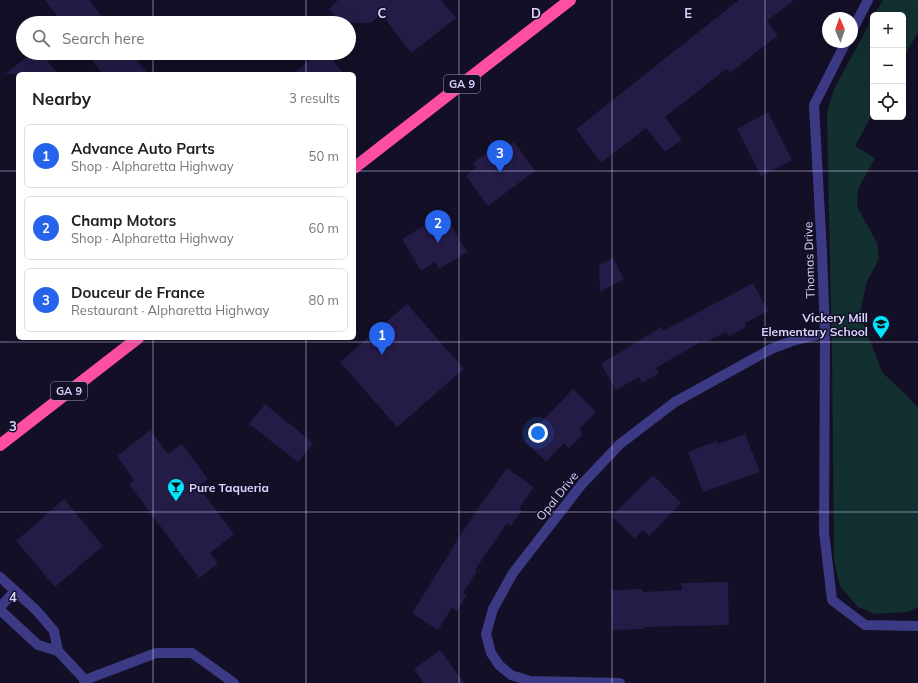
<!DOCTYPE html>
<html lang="en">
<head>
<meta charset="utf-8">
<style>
	:root { --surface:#fff; --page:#f6f6f6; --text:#202124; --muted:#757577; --line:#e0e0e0; --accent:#2563eb }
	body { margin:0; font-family:Mulish,sans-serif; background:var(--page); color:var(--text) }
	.controls { position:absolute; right:12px; top:12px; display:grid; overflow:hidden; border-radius:6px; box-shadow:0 4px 16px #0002 }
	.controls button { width:36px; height:36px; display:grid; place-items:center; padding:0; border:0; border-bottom:1px solid var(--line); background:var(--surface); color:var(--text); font:20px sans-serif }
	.compass { position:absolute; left:822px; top:12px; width:36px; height:36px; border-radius:50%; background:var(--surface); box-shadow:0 4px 16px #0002; rotate:358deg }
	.you { position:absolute; left:538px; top:433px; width:14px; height:14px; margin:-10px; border:3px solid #fff; border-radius:50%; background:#1a73e8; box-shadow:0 0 0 6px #1a73e833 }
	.badge { display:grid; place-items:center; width:26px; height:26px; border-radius:50%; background:var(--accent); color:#fff; font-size:13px; font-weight:700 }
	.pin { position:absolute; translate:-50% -33px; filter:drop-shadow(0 1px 2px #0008) }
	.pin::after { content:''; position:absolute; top:21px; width:14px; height:12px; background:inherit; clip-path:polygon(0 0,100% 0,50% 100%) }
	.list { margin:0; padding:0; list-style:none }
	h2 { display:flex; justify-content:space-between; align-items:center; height:52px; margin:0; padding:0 16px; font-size:17px }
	h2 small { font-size:13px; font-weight:400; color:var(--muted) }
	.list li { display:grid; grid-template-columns:26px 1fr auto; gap:12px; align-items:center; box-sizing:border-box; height:64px; margin:0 8px 8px; padding:0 8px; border:1px solid var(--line); border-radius:6px }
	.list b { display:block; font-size:15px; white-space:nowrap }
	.list p { margin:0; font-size:13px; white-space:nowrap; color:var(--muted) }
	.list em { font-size:13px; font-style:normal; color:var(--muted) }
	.icon { flex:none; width:22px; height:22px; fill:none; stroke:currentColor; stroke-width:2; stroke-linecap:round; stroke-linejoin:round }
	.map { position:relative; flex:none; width:918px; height:683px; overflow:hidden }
	.search { position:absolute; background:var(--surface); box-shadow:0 4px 16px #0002; left:16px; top:16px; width:340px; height:44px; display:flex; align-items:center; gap:10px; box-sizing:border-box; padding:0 14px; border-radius:22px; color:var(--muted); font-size:15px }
	.panel { position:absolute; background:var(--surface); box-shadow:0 4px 16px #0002; left:16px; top:72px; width:340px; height:268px; border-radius:6px }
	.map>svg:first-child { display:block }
</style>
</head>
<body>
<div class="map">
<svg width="918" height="683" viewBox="0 0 918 683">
	<rect width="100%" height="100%" fill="#130f26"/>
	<!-- green -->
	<g fill="#12302f">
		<path d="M883 0H918V32L903 59V15H874Z"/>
		<path d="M873 17V113L855 146 875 158 858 189 857 207 877 243 879 258 866 284 860 315 882 372 907 396 918 408V607L908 612 875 614 858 607 840 586 834 560 832 356 827 113 834 89Z"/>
	</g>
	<!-- building -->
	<g fill="#241b47">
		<path d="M45 0H89L107 23H63Z"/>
		<path d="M338 0H441L456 18 411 53 381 13 371 23H342L329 9Z"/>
		<path d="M739 0H794L767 21 778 35 730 73 726 69 665 117 682 139 665 152 646 128 601 163 576 129Z"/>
		<path d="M32 53H41L58 74H5Z"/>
		<path d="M86 53H131L148 74H103Z"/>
		<path d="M319 53H327L344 74H293Z"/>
		<path d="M768 112 792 160 761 176 737 129Z"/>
		<path d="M514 142 535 171 488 206 466 176 476 168 473 163 499 144 503 150Z"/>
		<path d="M444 214 467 252 439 269 435 262 421 271 402 239Z"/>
		<path d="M613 258 624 279 600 292 599 265Z"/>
		<path d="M753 283 768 311 745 323 746 327 729 336 726 332 704 343 702 341 656 368 659 373 642 383 639 377 616 390 601 364 661 327 663 331Z"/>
		<path d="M407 304 464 369 397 427 340 362Z"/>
		<path d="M573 389 596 412 579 429 583 434 569 448 564 443 546 462 524 440Z"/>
		<path d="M265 404 313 443 298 462 249 424Z"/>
		<path d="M150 430 168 454 182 444 208 479 198 486 234 534 210 553 218 563 199 578 129 484 134 480 117 456Z"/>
		<path d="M745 434 760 472 703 492 688 452 717 441 718 444Z"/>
		<path d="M507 468 534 487 519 508 522 510 511 526 507 523 475 570 477 571 463 593 467 595 457 611 452 608 438 630 412 613 468 523Z"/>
		<path d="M653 475 681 503 649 536 643 530 635 539 612 516Z"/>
		<path d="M64 499 103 546 55 587 16 541Z"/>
		<path d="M728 582 729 625 644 627V629L612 630 611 590 643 589V592L682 590 681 583Z"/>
		<path d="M440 650 464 683H424L414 669Z"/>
	</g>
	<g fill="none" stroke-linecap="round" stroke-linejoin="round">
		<!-- minor -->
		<g stroke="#3d3a85" stroke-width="10">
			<path d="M852 31 868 0"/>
			<path d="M846 42 814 105 822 253 825 333 824 532 832 600 865 625 918 626"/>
			<path d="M0 577 36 610 54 631 58 651 85 680 84 683"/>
			<path d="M0 607 15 591"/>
			<path d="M0 610 38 645 58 651"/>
			<path d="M85 680 156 653H192L234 683"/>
			<path d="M620 683 530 681 511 675 499 665 491 653 486 634 493 609 513 573 582 484 620 444 675 402 771 349 792 341 825 333"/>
		</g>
		<!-- highway -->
		<g stroke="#ff4fa3" stroke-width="12">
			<path d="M354 168 570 0"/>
			<path d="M0 445 138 338"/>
		</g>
	</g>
	<!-- grid -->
	<path fill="none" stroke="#d9d4ff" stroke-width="1" stroke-opacity="0.55" d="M153 0V23M306 0V23M459 0V683M612 0V683M765 0V683M153 53V74M306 53V74M0 171H18M354 171H918M153 338V683M306 338V683M0 342H918M0 512H918"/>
	<!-- icons -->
	<defs>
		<symbol id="school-pin" viewBox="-11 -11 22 30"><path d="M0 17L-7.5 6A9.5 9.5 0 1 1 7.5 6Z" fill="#00e5ff" stroke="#130f26"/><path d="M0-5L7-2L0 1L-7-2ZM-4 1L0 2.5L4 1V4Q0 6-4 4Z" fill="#111"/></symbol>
		<symbol id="bar-pin" viewBox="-11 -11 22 30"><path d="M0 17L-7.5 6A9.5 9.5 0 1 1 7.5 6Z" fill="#00e5ff" stroke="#130f26"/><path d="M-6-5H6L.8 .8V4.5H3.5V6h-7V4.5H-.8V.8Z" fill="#111"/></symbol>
	</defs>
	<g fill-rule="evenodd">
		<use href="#school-pin" x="871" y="314" width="20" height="27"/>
		<use href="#bar-pin" x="166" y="477" width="20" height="27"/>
	</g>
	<g text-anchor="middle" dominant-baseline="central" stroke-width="3" stroke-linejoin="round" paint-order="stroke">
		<!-- shield labels -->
		<g fill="#130f26" stroke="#9e99be" stroke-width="1">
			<rect x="444" y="75" width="36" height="18" rx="3"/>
			<rect x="51" y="382" width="36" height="18" rx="3"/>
		</g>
		<g font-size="11" font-weight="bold" fill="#d9d4ff">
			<text x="462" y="84">GA 9</text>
			<text x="69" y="391">GA 9</text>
		</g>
		<!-- street labels -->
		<g font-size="12" fill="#d9d4ff" stroke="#130f26">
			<text transform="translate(809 260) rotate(-92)">Thomas Drive</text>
			<text transform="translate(557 496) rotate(-51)">Opal Drive</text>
		</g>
		<!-- poi labels -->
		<g font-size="12" font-weight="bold" fill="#d9d4ff" stroke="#130f26" text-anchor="end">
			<text x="868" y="317">Vickery Mill<tspan x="868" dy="14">Elementary School</tspan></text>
			<text x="189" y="487" text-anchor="start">Pure Taqueria</text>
		</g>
	</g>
	<g font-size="13" text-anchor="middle" font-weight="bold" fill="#d9d4ff" stroke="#130f26" stroke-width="3" stroke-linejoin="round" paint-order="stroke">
		<text x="382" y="18">C</text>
		<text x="536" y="18">D</text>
		<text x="688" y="18">E</text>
		<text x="13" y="431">3</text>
		<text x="13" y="602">4</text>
	</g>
</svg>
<div class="controls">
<button>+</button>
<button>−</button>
<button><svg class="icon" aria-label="locate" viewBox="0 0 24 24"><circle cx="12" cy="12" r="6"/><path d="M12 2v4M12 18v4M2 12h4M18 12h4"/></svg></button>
</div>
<svg class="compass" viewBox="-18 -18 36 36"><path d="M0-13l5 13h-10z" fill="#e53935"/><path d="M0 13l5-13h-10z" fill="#757577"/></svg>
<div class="you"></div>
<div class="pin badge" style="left:382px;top:355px">1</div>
<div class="pin badge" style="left:438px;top:243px">2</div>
<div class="pin badge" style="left:500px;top:173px">3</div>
<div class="search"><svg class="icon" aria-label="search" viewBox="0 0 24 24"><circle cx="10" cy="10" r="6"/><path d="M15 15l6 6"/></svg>Search here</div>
<section class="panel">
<h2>Nearby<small>3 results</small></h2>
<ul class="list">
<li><span class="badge">1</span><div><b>Advance Auto Parts</b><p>Shop · Alpharetta Highway</p></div><em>50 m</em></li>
<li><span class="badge">2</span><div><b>Champ Motors</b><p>Shop · Alpharetta Highway</p></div><em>60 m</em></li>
<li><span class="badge">3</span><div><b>Douceur de France</b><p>Restaurant · Alpharetta Highway</p></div><em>80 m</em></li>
</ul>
</section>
</div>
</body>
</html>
